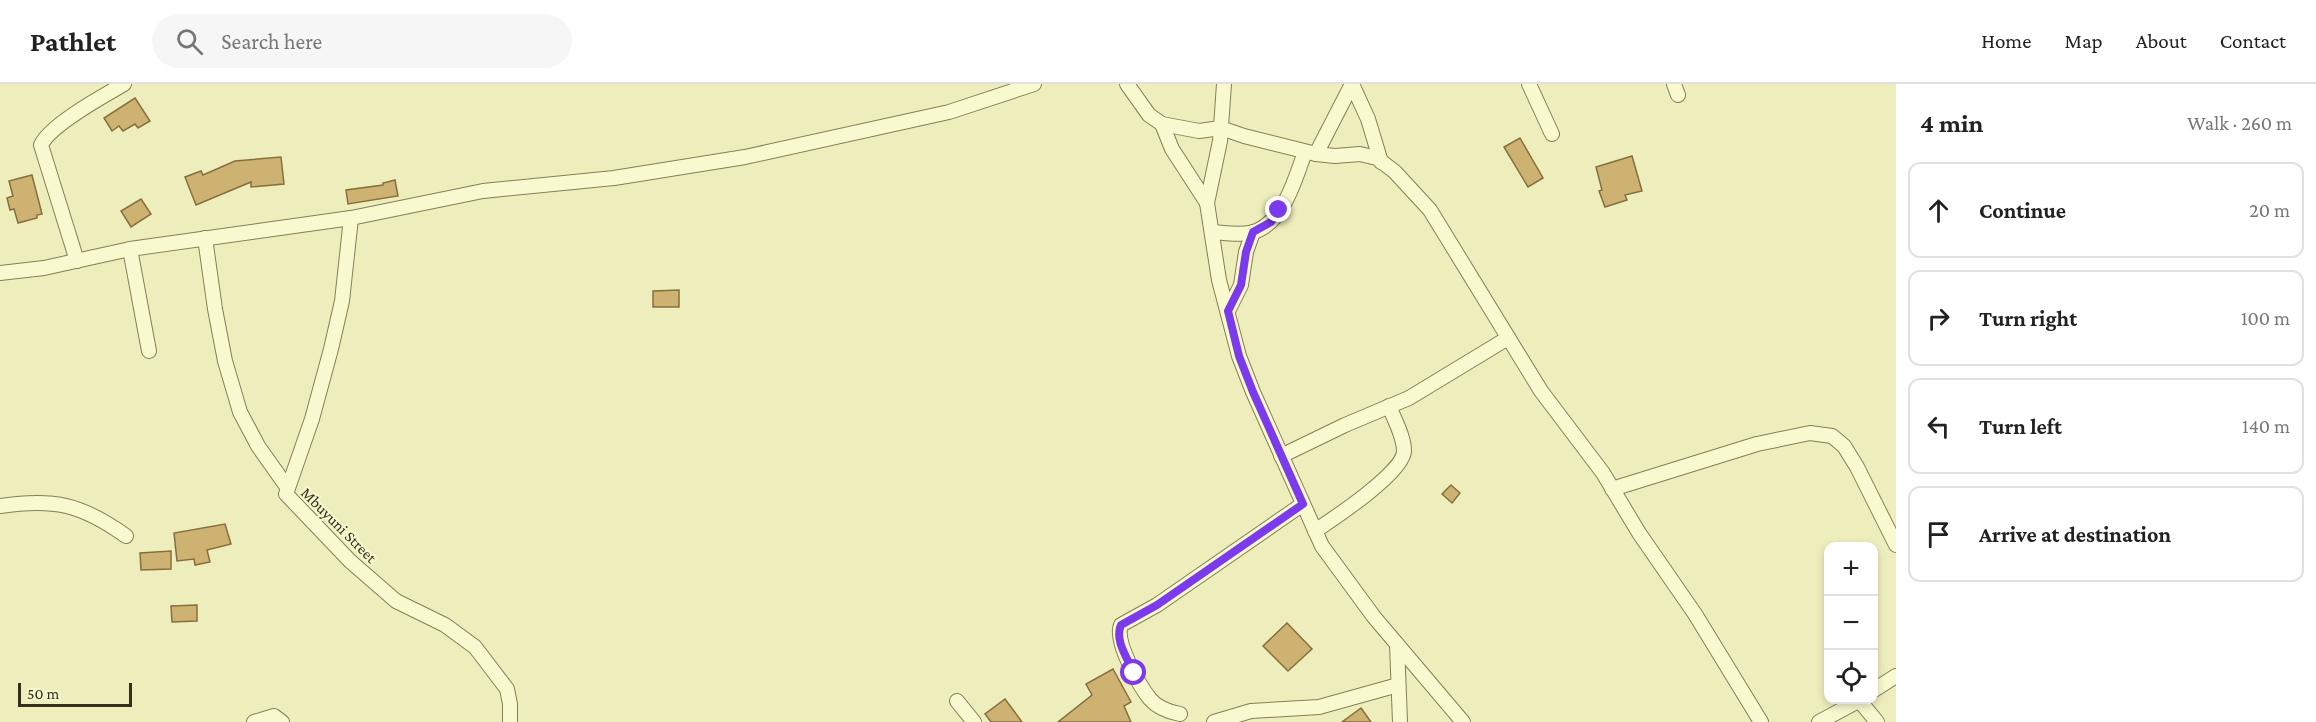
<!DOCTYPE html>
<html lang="en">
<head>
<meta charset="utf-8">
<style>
	:root { --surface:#fff; --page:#f6f6f6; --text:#222; --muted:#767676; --line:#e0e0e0 }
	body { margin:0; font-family:"Crimson Pro",serif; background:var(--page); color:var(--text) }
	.controls { position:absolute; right:18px; bottom:18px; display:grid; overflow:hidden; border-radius:12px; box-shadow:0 3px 9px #0003 }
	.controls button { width:54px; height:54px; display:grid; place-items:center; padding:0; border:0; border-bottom:2px solid var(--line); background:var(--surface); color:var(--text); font:30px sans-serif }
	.scale { position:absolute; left:18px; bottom:15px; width:114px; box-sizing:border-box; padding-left:6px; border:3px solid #352f1b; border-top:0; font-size:16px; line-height:21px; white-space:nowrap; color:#352f1b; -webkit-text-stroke:4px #f6f6cd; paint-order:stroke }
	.stop { position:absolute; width:18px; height:18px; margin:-14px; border:4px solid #7c3aed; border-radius:50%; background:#fff }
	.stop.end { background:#7c3aed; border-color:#fff; box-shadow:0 2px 6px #0008 }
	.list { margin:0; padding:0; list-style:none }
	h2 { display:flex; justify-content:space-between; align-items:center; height:78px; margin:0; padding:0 24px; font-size:26px }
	h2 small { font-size:20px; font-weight:400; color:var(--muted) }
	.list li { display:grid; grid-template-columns:39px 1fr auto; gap:18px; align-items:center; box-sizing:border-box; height:96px; margin:0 12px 12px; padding:0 12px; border:2px solid var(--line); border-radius:12px }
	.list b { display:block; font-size:22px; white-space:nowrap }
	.list em { font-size:20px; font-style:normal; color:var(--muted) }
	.icon { flex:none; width:33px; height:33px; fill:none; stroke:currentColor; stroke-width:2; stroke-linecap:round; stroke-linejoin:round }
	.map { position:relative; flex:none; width:1896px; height:638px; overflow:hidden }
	header { display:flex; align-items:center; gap:36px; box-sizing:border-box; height:84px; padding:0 30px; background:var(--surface); border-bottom:2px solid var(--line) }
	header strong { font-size:28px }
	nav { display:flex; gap:33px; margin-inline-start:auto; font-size:21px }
	.search { width:420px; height:54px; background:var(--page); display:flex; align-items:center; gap:15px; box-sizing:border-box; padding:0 21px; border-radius:33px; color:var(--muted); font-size:22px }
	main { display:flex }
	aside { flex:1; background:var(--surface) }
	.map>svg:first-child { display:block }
</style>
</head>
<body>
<header>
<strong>Pathlet</strong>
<div class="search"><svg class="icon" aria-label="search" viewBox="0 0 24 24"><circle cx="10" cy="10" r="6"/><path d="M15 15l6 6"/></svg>Search here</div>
<nav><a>Home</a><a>Map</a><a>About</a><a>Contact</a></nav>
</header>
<main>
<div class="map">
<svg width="1896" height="638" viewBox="0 0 1896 638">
	<rect width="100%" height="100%" fill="#eeeebd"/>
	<!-- building -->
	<g fill="#cdb272" stroke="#866f3c" stroke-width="1.5">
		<path d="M135 14 150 37 138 44 135 40 123 47 119 42 112 47 104 34Z"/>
		<path d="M1520 54 1543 94 1528 103 1504 63Z"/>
		<path d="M1632 72 1642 107 1625 111 1627 116 1605 123 1599 107 1602 106 1596 83Z"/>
		<path d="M281 73 284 100 251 103V98L196 121 185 93 201 87 203 91 235 77Z"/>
		<path d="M32 91 42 130 37 131V134L18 139 14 125 10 126 7 114 13 112 9 97Z"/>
		<path d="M395 96 398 112 348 120 346 106 383 101V99Z"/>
		<path d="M141 115 151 130 131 143 121 127Z"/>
		<path d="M679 206V223H653V207Z"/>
		<path d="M1451 401 1460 409 1452 419 1442 410Z"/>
		<path d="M225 440 231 460 207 466 210 478 195 481 194 475 177 477 174 449Z"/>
		<path d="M171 467V485L141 486 140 469Z"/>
		<path d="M197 521V537L172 538 171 522Z"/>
		<path d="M1287 539 1312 565 1288 587 1263 562Z"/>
		<path d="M1113 585 1131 618 1124 622 1131 638H1058L1092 611 1086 600Z"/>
		<path d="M1005 615 1022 638H991L985 630Z"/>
		<path d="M1361 624 1371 638H1342Z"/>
	</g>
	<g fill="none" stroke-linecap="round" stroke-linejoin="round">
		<defs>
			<g id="street">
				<path d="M1127 0 1149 31 1162 40 1199 47 1221 44 1244 52 1316 70 1335 72 1360 70 1377 74 1395 88 1430 126 1541 307 1603 389 1639 449 1695 530 1761 638"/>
				<path d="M1224 0 1220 57 1207 119 1219 196 1239 272 1253 308 1322 462 1374 533 1463 638"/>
				<path d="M1352 0 1368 35 1381 78"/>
				<path d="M1529 0 1552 50"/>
				<path d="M1674 0 1678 11"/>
				<path d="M1162 40 1172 65 1207 119"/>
				<path d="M1316 70 1352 0"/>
				<path d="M351 134 342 217 331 265 312 335 286 410 350 477 396 517 445 541 475 563 507 605 510 620V638"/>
				<path d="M1213 148C1224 149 1238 151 1250 149 1283 142 1295 95 1305 68"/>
				<path d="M205 154 215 225 225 277 240 328 258 362 287 403"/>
				<path d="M130 165 149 267"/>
				<path d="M77 177 41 61C50 41 103 12 124 0"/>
				<path d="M0 189 44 184 130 165 351 134 483 107 614 94 745 73 949 28 1034 0"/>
				<path d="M1228 227 1241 201 1246 168 1253 148"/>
				<path d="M1281 372 1345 341 1409 314 1508 254"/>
				<path d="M1612 405 1757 360 1810 349 1832 352 1844 362 1857 383 1896 461"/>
				<path d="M0 422C54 414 81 420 126 452"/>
				<path d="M1315 447C1333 435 1404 388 1404 367 1404 352 1394 335 1389 322"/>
				<path d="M1397 560 1400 638"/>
				<path d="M1874 606 1896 592"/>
				<path d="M1859 616 1877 638"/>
				<path d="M957 617 974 638"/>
				<path d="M1180 630C1169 628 1157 623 1150 615 1139 601 1114 557 1121 541L1157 521 1303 420"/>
				<path d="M254 638 274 632 282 638"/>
				<path d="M1214 638 1251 627 1319 623 1398 601"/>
				<path d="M1819 638 1860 616"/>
			</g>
		</defs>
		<!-- street casing -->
		<use href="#street" stroke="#867e56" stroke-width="16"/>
		<!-- street -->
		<use href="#street" stroke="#f9f9d0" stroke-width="14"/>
	</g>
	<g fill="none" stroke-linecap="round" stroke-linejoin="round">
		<!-- route -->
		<path stroke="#7c3aed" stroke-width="8" d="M1134 589C1128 575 1114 556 1121 541L1157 521 1303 420 1253 308 1239 272 1228 227 1241 201 1246 168 1253 148 1271 138 1279 126"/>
	</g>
	<g text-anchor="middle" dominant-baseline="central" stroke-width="4.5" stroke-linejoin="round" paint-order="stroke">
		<!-- street labels -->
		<g font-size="16" fill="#352f1b" stroke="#f6f6cd">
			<text transform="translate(339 441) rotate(45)">Mbuyuni Street</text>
		</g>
	</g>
</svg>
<div class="controls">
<button>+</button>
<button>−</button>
<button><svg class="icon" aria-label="locate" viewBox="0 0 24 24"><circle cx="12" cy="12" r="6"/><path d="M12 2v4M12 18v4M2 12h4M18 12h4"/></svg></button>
</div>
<div class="scale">50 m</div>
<div class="stop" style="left:1134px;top:589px"></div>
<div class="stop end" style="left:1279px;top:126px"></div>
</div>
<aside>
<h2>4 min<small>Walk · 260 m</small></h2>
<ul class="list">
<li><svg class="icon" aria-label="ahead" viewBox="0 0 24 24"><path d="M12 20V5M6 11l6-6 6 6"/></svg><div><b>Continue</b></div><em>20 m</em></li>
<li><svg class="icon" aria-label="right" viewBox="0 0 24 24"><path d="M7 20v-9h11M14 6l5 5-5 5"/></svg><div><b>Turn right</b></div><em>100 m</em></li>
<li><svg class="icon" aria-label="left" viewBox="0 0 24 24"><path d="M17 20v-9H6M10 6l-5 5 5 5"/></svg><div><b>Turn left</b></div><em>140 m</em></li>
<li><svg class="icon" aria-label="arrive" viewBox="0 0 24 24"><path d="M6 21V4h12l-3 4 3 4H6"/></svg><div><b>Arrive at destination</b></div></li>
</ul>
</aside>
</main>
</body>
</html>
